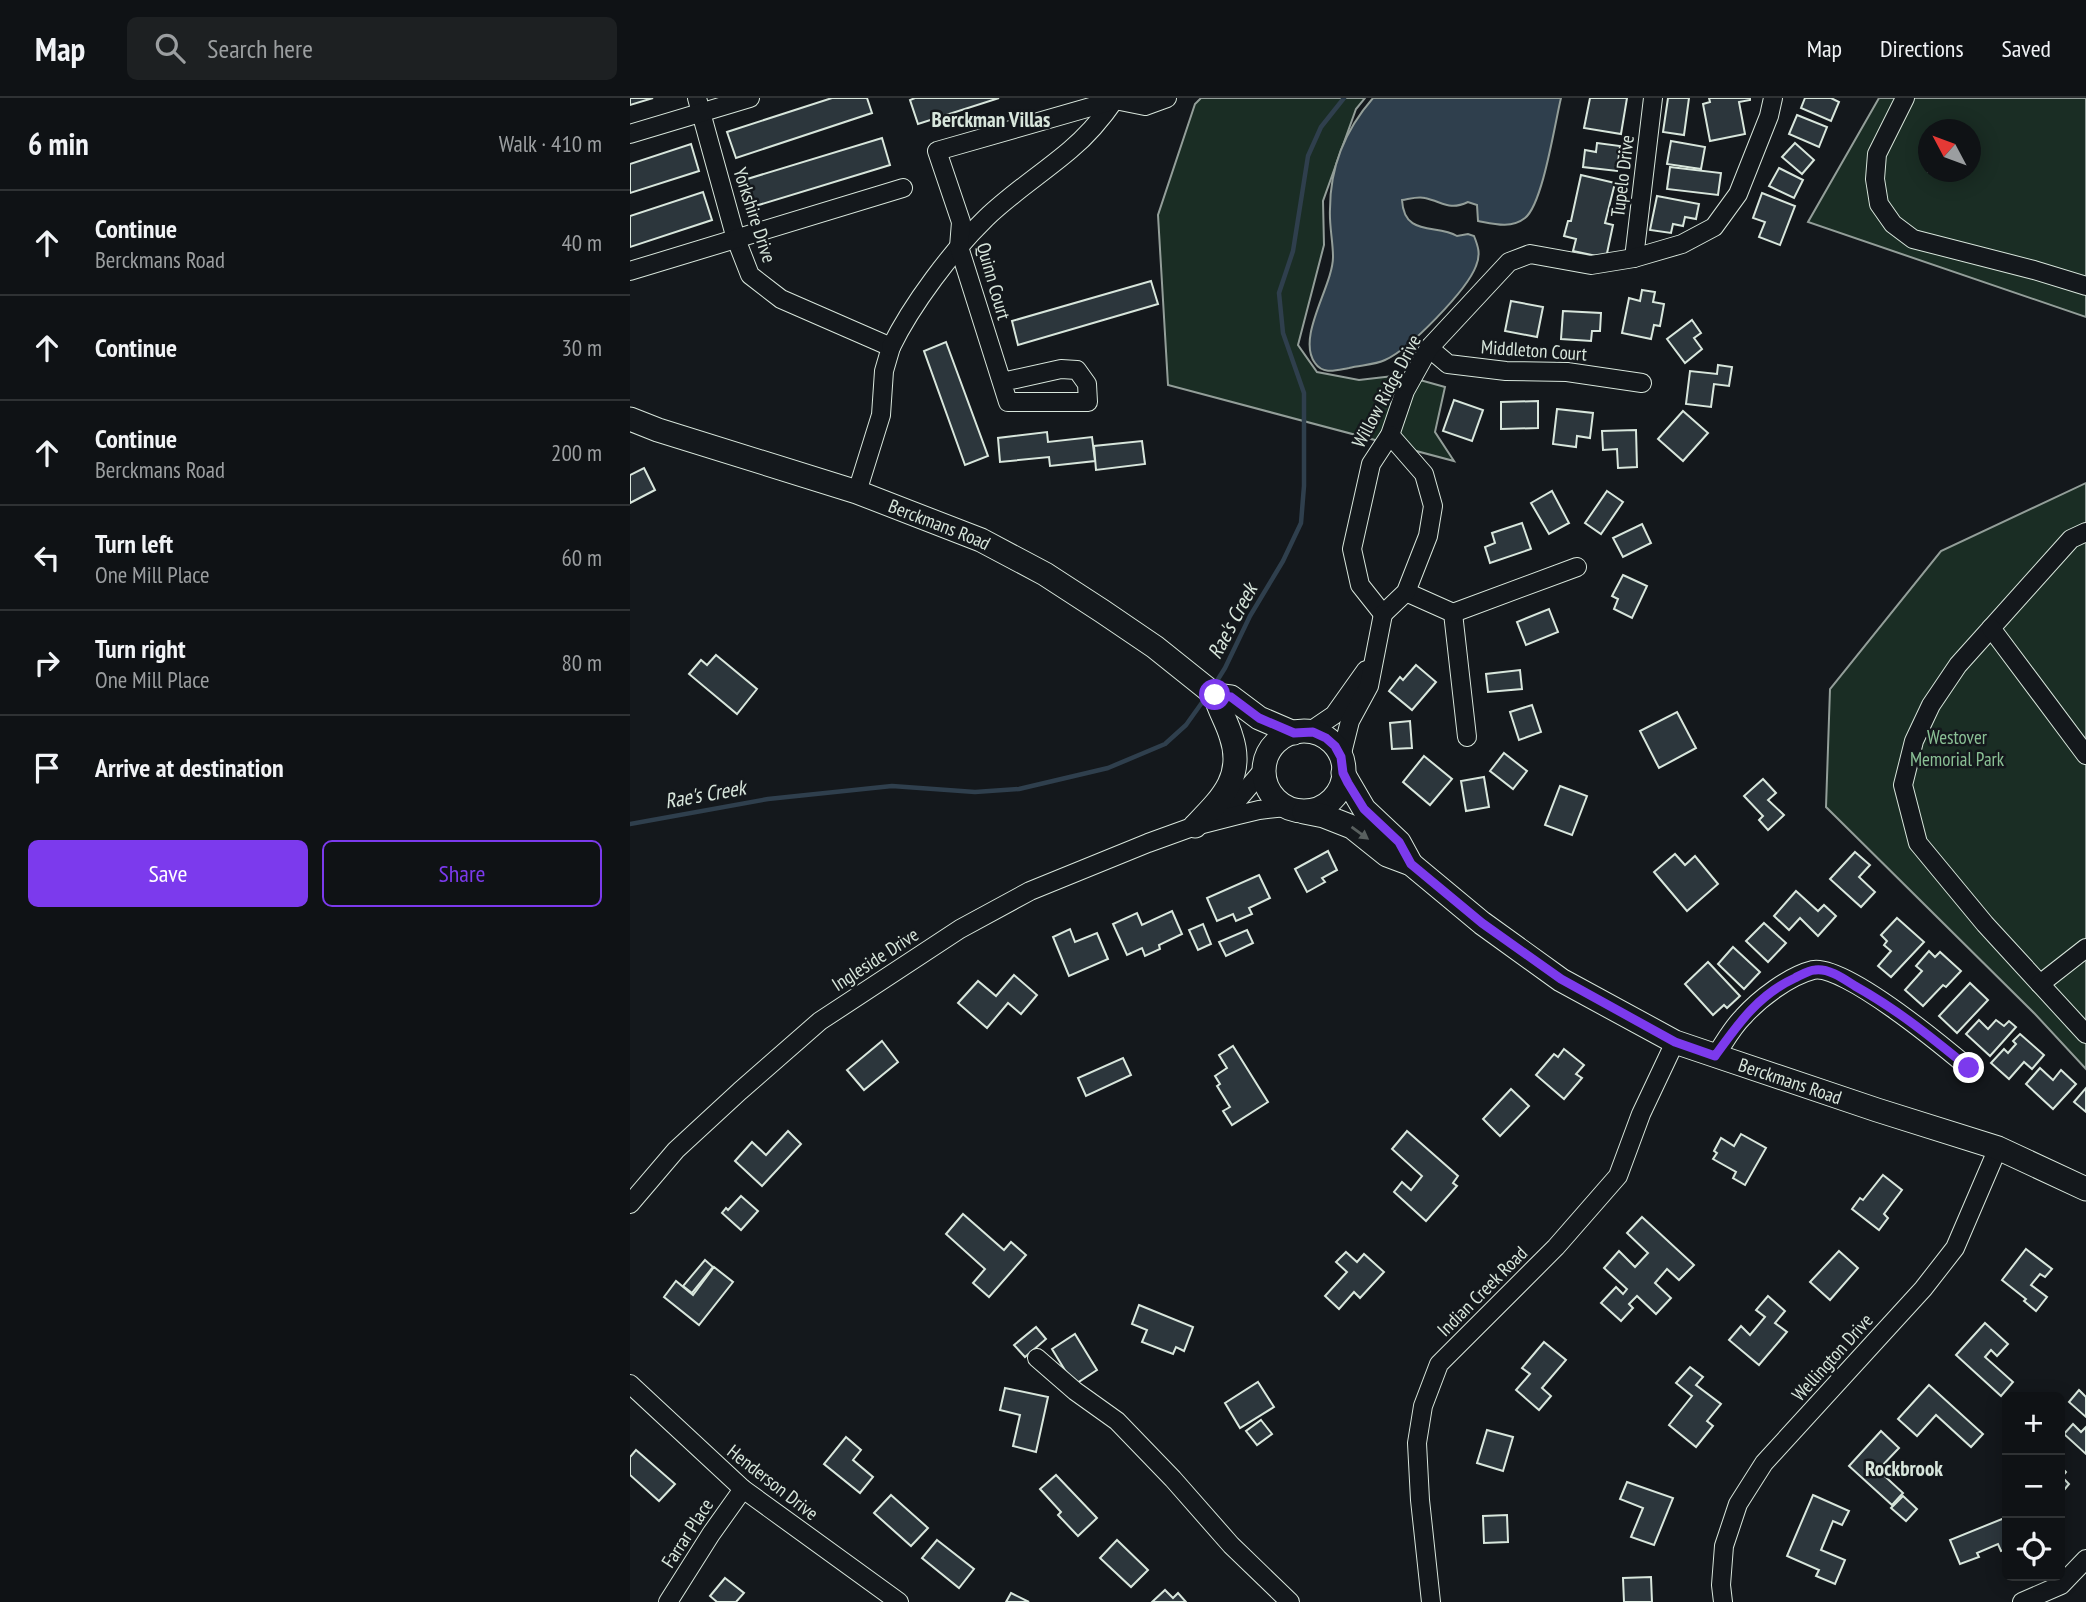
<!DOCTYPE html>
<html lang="en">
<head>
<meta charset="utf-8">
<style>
	:root { --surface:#0f1215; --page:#1d2022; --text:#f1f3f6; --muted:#9b9ea0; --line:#2f3234; --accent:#7c3aed }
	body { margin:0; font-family:"PT Sans Narrow",sans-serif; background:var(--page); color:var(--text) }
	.controls { position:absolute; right:21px; bottom:21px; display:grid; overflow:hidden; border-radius:10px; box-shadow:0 4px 18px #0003 }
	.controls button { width:63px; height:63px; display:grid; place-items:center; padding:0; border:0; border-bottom:2px solid var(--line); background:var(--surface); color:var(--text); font:35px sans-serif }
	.compass { position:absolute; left:1288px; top:21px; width:63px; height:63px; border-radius:50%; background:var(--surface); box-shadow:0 4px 18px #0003; rotate:311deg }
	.stop { position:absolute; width:21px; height:21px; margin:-16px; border:5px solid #7c3aed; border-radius:50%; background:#fff }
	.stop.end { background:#7c3aed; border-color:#fff; box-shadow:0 2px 7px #0008 }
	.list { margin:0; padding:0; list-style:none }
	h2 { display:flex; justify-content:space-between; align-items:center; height:91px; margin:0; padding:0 28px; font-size:30px }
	h2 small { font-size:23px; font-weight:400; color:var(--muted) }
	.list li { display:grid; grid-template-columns:46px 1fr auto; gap:21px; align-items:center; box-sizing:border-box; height:105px; padding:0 28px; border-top:2px solid var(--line) }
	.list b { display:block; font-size:26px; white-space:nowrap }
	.list p { margin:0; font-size:23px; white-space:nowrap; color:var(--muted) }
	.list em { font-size:23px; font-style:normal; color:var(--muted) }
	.actions { display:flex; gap:14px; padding:21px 28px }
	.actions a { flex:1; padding:16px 0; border:2px solid var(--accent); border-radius:10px; text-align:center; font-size:24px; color:var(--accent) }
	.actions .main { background:var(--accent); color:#fff }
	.icon { flex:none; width:38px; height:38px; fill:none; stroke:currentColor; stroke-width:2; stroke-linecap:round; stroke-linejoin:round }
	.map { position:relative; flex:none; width:1456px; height:1504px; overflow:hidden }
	header { display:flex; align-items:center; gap:42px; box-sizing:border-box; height:98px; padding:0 35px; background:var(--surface); border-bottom:2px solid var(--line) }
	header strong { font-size:33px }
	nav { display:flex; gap:38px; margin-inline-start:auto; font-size:24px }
	.search { width:490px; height:63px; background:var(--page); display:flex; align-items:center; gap:18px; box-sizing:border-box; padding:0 24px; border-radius:10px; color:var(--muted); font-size:26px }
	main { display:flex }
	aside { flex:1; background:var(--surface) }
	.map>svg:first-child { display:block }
</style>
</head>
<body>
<header>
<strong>Map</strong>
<div class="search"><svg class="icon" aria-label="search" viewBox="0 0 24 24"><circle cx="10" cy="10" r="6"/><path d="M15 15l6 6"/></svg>Search here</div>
<nav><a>Map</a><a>Directions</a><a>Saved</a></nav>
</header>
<main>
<aside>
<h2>6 min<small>Walk · 410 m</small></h2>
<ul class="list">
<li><svg class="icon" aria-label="ahead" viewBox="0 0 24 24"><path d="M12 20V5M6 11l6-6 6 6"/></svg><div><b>Continue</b><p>Berckmans Road</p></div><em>40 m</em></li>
<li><svg class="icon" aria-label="ahead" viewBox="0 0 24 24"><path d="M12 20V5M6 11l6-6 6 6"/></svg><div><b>Continue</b></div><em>30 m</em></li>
<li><svg class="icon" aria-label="ahead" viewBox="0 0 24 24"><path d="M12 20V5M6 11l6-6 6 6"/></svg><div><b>Continue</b><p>Berckmans Road</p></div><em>200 m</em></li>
<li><svg class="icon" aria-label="left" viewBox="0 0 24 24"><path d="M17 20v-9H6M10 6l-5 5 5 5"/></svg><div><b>Turn left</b><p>One Mill Place</p></div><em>60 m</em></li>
<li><svg class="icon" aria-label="right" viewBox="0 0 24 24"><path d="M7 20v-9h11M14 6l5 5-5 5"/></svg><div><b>Turn right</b><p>One Mill Place</p></div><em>80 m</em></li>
<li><svg class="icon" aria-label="arrive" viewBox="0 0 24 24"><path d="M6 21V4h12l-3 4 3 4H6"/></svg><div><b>Arrive at destination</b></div></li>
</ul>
<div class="actions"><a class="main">Save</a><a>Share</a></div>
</aside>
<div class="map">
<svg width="1456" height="1504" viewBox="0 0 1456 1504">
	<rect width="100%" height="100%" fill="#14181c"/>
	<!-- green -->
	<g fill="#1a2d24" stroke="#939e99" stroke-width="2" fill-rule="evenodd">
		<path d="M571 0H735L726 11 693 103 694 147 668 247 687 274 729 282 772 277 815 289 805 334 824 363 538 287 528 117 565 6Z"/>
		<path d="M1249 0H1456V219L1178 124ZM1298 32H1340V74H1298Z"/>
		<path d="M1456 385V971L1405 916 1196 709 1200 591 1311 453Z"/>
	</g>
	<!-- water -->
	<path fill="#2f3f4d" stroke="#939e99" stroke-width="2" d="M743 0H931C925 24 913 106 895 120 881 131 864 126 848 123L847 107 838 104C819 113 813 104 795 100 788 98 779 101 772 102 774 139 806 126 827 138L838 136 844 138C848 148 851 156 846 168 837 192 780 251 755 262 745 267 730 267 719 270 707 272 693 277 685 265 666 239 703 188 703 159 703 143 699 127 700 111 700 69 715 32 743 0Z"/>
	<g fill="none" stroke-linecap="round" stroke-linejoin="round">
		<!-- stream -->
		<g stroke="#2f3f4d" stroke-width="4.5">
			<path d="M585 586 595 570 620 518 653 463 671 425 674 388V295L653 235 649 195 663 153 678 58 691 29 714 0"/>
			<path d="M0 726 138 701 262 688 345 694 389 691 478 670 535 646 556 627 576 599"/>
		</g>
	</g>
	<!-- building -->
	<g fill="#2c363c" stroke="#d8e6dc" stroke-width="2">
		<path d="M0 0H23L0 7Z"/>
		<path d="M202 0H237L242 15 106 60 97 34Z"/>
		<path d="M285 0H369L288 26 280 2Z"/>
		<path d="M960 0H997L991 36 954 30Z"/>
		<path d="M1038 0H1059L1054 37 1033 34Z"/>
		<path d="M1079 0H1120V2L1109 4 1115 36 1080 43 1073 6 1080 4Z"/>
		<path d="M1175 0H1201L1209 4 1201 23 1171 10Z"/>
		<path d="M1167 17 1197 29 1189 49 1159 36Z"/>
		<path d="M252 40 260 67 122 109 114 82Z"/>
		<path d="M1041 43 1075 49 1071 71 1037 66Z"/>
		<path d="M967 45 990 48 987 73 953 69 955 52 966 54Z"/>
		<path d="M1165 45 1184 62 1172 76 1152 59Z"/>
		<path d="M61 46 69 73 0 95V66Z"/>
		<path d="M1040 69 1091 75 1088 97 1037 91Z"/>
		<path d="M1149 70 1173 82 1164 100 1139 88Z"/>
		<path d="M951 77 985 85 975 125 983 127 976 160 943 153 946 141 934 138 938 123H941Z"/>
		<path d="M73 94 82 122 0 149V118Z"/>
		<path d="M1132 95 1165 108 1150 147 1129 139 1135 124 1123 120Z"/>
		<path d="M1027 98 1069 106 1066 121 1055 119 1053 128 1043 126 1041 135 1020 132Z"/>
		<path d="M521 183 528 206 388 247 382 223Z"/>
		<path d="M1012 192 1025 194 1023 204 1034 206 1030 228 1024 227 1021 241 992 235 999 200 1010 203Z"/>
		<path d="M881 203 913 209 907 239 875 233Z"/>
		<path d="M933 213 971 215 970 233H962L961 243 931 241Z"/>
		<path d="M1062 222 1071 235 1064 240 1072 251 1055 265 1037 241Z"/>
		<path d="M316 244 358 358 335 367 294 253Z"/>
		<path d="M1088 267 1102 269 1099 288 1084 286 1081 309 1056 306 1060 273 1087 276Z"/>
		<path d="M824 302 853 312 842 343 813 333Z"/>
		<path d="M908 303V330L871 331V304Z"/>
		<path d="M927 311 963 315 960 340 947 338 946 349 923 346Z"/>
		<path d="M1053 313 1078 335 1053 363 1028 341Z"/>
		<path d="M1006 332 1007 369 988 370 987 351 973 352 972 333Z"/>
		<path d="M417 334 418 344 462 339 465 363 420 368 419 359 370 364 368 340Z"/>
		<path d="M512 343 515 366 466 372 464 348Z"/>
		<path d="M14 370 25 392 0 405V377Z"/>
		<path d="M922 393 939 425 919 436 901 405Z"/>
		<path d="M977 393 993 404 971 436 955 425Z"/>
		<path d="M892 425 901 451 860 465 855 449 865 445 862 435Z"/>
		<path d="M1012 426 1021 445 993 459 983 440Z"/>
		<path d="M993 477 1017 488 1002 520 984 511 988 501 982 498Z"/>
		<path d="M919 511 928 534 896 547 887 524Z"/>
		<path d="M86 557 127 591 107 616 59 576 71 562 77 567Z"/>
		<path d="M786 567 806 584 782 612 759 593 770 579 773 582Z"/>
		<path d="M890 572 892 591 858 594 856 576Z"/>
		<path d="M902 607 911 634 889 642 880 614Z"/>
		<path d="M1047 614 1066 650 1029 670 1010 633Z"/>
		<path d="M780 623 782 650 762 651 760 625Z"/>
		<path d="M874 655 897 673 883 691 860 673Z"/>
		<path d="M794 658 822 681 800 707 773 684Z"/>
		<path d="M854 679 859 709 836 713 831 683Z"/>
		<path d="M1133 681 1146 695 1138 702 1154 717 1138 732 1129 722 1133 718 1114 698Z"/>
		<path d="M930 688 957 698 942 737 915 727Z"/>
		<path d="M698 753 707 772 692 780 695 784 677 794 665 771Z"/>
		<path d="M1225 754 1240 767 1229 779 1245 794 1231 809 1200 781Z"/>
		<path d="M1045 756 1055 767 1065 758 1088 786 1057 813 1024 774Z"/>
		<path d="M629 777 640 800 619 810 622 816 606 823 603 816 587 823 577 800Z"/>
		<path d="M1166 793 1188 813 1194 807 1206 818 1188 838 1170 820 1159 832 1144 818Z"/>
		<path d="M542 813 552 836 529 847 530 851 515 858 512 850 497 857 483 826 507 815 512 827Z"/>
		<path d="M1267 820 1294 844 1261 879 1248 868 1261 853 1254 847 1257 843 1251 837Z"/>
		<path d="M1134 825 1156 845 1138 864 1116 843Z"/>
		<path d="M573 826 581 846 568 852 559 832Z"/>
		<path d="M440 831 445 844 467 835 478 861 439 878 423 839Z"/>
		<path d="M617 832 623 845 596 858 589 844Z"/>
		<path d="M1103 849 1130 874 1114 891 1088 866Z"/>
		<path d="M1299 853 1305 859 1310 854 1331 873 1316 889 1313 887 1293 908 1275 892 1292 873 1286 868Z"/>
		<path d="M1078 864 1110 898 1097 910 1094 907 1083 917 1055 886Z"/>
		<path d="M384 877 407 897 391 916 378 905 357 930 328 905 348 883 366 898Z"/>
		<path d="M1340 885 1358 902 1327 935 1309 918Z"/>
		<path d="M1349 922 1358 931 1366 922 1374 928 1379 923 1386 929 1360 958 1336 936Z"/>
		<path d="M1390 936 1414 957 1402 971 1394 964 1379 981 1361 965 1374 951 1378 955 1386 946 1383 943Z"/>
		<path d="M252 943 268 964 234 992 217 972Z"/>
		<path d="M603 948 638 1004 602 1027 593 1013 600 1009 587 988 590 986 585 978 597 970 589 957Z"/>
		<path d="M934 951 954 967 946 976 952 980 934 1001 906 977 924 956 928 959Z"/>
		<path d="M493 960 501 977 456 998 448 980Z"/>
		<path d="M1410 970 1423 982 1431 972 1446 986 1423 1011 1396 986Z"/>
		<path d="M1456 990V1014L1444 1004Z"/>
		<path d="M881 991 899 1008 870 1038 853 1021Z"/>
		<path d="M158 1033 171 1046 132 1088 105 1063 122 1044 136 1057Z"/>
		<path d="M777 1033 828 1078 823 1085 827 1088 796 1123 764 1094 772 1084 781 1092 792 1078 762 1051Z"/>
		<path d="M1111 1036 1136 1050 1115 1087 1103 1080 1106 1074 1083 1061 1087 1055 1084 1053 1091 1040 1104 1048Z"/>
		<path d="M1253 1077 1272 1092 1254 1116 1258 1120 1249 1132 1222 1111 1230 1100 1233 1102Z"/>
		<path d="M111 1098 128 1113 111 1132 92 1115 96 1110 98 1112Z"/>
		<path d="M333 1116 374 1152 381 1144 396 1157 359 1199 343 1185 355 1171 316 1136Z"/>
		<path d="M1012 1119 1064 1167 1049 1182 1037 1171 1025 1185 1041 1200 1026 1216 1007 1198 999 1206 1003 1210 991 1223 971 1205 986 1189 993 1196 997 1191 974 1170 989 1153 1005 1169 1018 1155 997 1135Z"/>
		<path d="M1396 1151 1422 1171 1415 1179 1410 1176 1401 1187 1417 1199 1406 1213 1394 1203 1396 1201 1372 1182Z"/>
		<path d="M1209 1153 1228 1170 1200 1202 1180 1184Z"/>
		<path d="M716 1154 727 1164 734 1156 754 1174 730 1200 724 1194 709 1211 695 1198 717 1174 706 1164Z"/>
		<path d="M75 1162 83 1169 62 1195 53 1188Z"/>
		<path d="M84 1169 103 1184 69 1227 34 1199 46 1183 63 1197Z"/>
		<path d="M1138 1198 1155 1213 1145 1225 1157 1234 1129 1267 1099 1242 1111 1228 1120 1237 1135 1219 1126 1212Z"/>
		<path d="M509 1207 563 1229 554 1253 546 1249 543 1256 512 1244 517 1232 502 1226Z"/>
		<path d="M1355 1225 1378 1246 1367 1258 1361 1252 1355 1259 1383 1284 1371 1298 1326 1257Z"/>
		<path d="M406 1229 416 1241 395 1259 384 1247Z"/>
		<path d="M445 1236 467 1272 444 1287 422 1251Z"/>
		<path d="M914 1244 936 1262 912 1290 921 1298 909 1312 886 1292 900 1276 892 1270Z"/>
		<path d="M1060 1269 1073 1279 1066 1287 1091 1306 1077 1323 1083 1328 1066 1349 1039 1327 1062 1298 1046 1285Z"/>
		<path d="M628 1284 644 1309 610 1330 595 1305Z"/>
		<path d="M1299 1287 1353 1336 1341 1349 1306 1317 1287 1338 1268 1321Z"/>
		<path d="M375 1290 418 1299 406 1354 383 1348 390 1317 370 1312Z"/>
		<path d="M1449 1292 1456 1299V1319L1439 1304Z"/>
		<path d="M631 1322 642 1336 627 1347 616 1333Z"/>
		<path d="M1443 1326 1451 1334 1456 1329V1356L1434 1336Z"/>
		<path d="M857 1332 883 1339 873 1373 847 1365Z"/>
		<path d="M1251 1333 1269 1350 1248 1372 1273 1395 1262 1407 1219 1368Z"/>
		<path d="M216 1339 231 1352 223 1362 243 1379 230 1395 194 1366Z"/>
		<path d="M6 1352 45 1386 29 1403 0 1377V1359Z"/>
		<path d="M1430 1368 1436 1374 1432 1379 1439 1386 1430 1397Z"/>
		<path d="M426 1377 467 1420 448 1438 428 1417 431 1414 410 1391Z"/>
		<path d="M997 1384 1043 1400 1024 1447 1001 1439 1013 1410 990 1401Z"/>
		<path d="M261 1397 298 1430 281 1448 244 1415Z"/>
		<path d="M1183 1397 1219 1413 1212 1427 1203 1423 1191 1452 1215 1462 1205 1486 1186 1478 1189 1472 1157 1458Z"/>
		<path d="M1273 1398 1287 1411 1276 1423 1261 1410Z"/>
		<path d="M877 1417 878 1444 854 1445 853 1418Z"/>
		<path d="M1377 1419V1451L1371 1453 1368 1446 1347 1455 1349 1459 1330 1466 1320 1442Z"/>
		<path d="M307 1442 344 1471 329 1490 292 1460Z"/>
		<path d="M487 1442 518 1472 501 1489 470 1460Z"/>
		<path d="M1021 1479 1022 1504H994L993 1480Z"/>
		<path d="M95 1480 114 1495 106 1504H87L80 1498Z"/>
		<path d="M535 1492 543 1500 548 1495 556 1504H522Z"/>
		<path d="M381 1495 399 1504H376Z"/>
	</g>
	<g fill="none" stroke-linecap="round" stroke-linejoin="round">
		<defs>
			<g id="minor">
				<path d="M67 0 106 141 120 177 151 201 261 249 254 273 251 317 227 394"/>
				<path d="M1275 0 1247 56 1245 81 1249 106 1263 126 1283 141 1404 172 1456 188"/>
				<path d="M0 36 120 0"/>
				<path d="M1004 160 1023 0"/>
				<path d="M0 173 273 90"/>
				<path d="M261 249C282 206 322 153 356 120 382 95 413 75 440 52 458 37 473 19 486 0"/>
				<path d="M799 250 818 266 876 273 937 274 1012 285"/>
				<path d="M372 284 431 271 447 272 457 286 458 304H378L329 149 331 124 307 53 485 2 515 8 537 0"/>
				<path d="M1456 434 1441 441 1328 567 1301 607 1284 643 1273 687 1288 745 1355 826 1456 936"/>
				<path d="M776 494 823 515 837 639"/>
				<path d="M823 515 947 469"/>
				<path d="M753 516 730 487 722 451 741 366 760 337 775 293 799 250 879 164 900 156 961 167 1004 160 1052 146 1084 129 1108 96 1139 18 1143 0"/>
				<path d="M753 516 776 494 798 438 803 408 794 376 760 337"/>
				<path d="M1361 530 1456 657"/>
				<path d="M679 634 704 617 736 572"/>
				<path d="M711 659 720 623 739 588 753 516"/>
				<path d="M586 717 605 705 634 671"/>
				<path d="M1410 886 1456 850"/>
				<path d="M1085 958C1094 945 1102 930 1113 919 1129 901 1159 878 1183 872 1213 865 1314 949 1339 970"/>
				<path d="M0 1106 46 1052 110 993 190 923 330 831 400 793 518 745 565 728 608 717 629 712 656 709"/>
				<path d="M407 1260 445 1293 487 1323 543 1381 601 1447 660 1504"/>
				<path d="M0 1286 113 1391 269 1504"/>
				<path d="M38 1504 81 1436 113 1391"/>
				<path d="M801 1504 790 1402 787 1345 793 1308 809 1266 926 1149 988 1078 1011 1016 1045 944"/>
				<path d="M1093 1504 1091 1487 1094 1448 1108 1406 1134 1365 1293 1191 1325 1150 1368 1050"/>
				<path d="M1392 1504 1431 1487 1456 1461"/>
			</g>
			<g id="major">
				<path id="s1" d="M0 321 28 332 227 394 351 442 415 476 472 513 525 549 585 597 601 599 629 620 664 635"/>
				<circle cx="674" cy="673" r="40"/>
				<path d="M713 675 734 711 769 744 781 766"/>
				<path id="s2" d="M674 714 694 718 722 729 757 757 781 766 852 825 931 882 1045 944 1247 1012 1368 1050 1456 1091"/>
				<path d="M565 728C591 701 615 679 601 638 597 624 589 612 585 597"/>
			</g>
		</defs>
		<!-- minor casing -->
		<use href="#minor" stroke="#d8e6dc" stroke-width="20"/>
		<!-- major casing -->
		<use href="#major" stroke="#d8e6dc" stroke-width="25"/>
		<!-- minor -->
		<use href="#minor" stroke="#14181c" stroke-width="18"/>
		<!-- major -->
		<use href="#major" stroke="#14181c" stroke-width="23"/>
	</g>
	<!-- one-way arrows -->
	<defs><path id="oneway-solid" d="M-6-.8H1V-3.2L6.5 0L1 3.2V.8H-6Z" transform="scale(1.75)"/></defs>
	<use fill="#59605f" href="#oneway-solid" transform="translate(730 735) rotate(36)"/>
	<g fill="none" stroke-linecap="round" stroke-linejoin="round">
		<!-- route -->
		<path stroke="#7c3aed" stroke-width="9" d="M585 597 601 599 629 620 664 635 683 634 696 640 705 648 711 659 713 675 718 685 734 711 769 744 781 766 852 825 931 881 1045 944 1085 958C1108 926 1128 897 1165 880 1171 877 1179 872 1185 872 1199 870 1214 881 1225 888 1268 912 1301 939 1339 970"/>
	</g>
	<g text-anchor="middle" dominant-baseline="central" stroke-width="5" stroke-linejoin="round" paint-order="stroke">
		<!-- street labels -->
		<g font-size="19" fill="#d8e6dc" stroke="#14181c">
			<text transform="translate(992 78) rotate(-83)">Tupelo Drive</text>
			<text transform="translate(125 117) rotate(72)">Yorkshire Drive</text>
			<text transform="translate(364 183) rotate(74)">Quinn Court</text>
			<text transform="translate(904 252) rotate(4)">Middleton Court</text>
			<text transform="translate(756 293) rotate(-62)">Willow Ridge Drive</text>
			<text stroke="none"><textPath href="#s1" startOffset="327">Berckmans Road</textPath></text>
			<text transform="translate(245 861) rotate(-33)">Ingleside Drive</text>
			<text stroke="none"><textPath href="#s2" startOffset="562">Berckmans Road</textPath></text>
			<text transform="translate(852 1193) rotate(-45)">Indian Creek Road</text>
			<text transform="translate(1202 1259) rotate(-48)">Wellington Drive</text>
			<text transform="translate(143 1384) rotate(38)">Henderson Drive</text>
			<text transform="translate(57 1435) rotate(-57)">Farrar Place</text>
		</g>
		<!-- park labels -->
		<g font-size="19" fill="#8ac095" stroke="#14181c">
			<text x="1327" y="639">Westover<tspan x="1327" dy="22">Memorial Park</tspan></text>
		</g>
		<!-- neighbourhood labels -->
		<g font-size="21" font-weight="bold" fill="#d8e6dc" stroke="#14181c">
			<text x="361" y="21">Berckman Villas</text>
			<text x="1274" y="1370">Rockbrook</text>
		</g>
		<!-- water labels -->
		<g font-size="21" font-style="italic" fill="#d8e6dc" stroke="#14181c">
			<text transform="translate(602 523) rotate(-62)">Rae's Creek</text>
			<text transform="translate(75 696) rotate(-10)">Rae's Creek</text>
		</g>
	</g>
</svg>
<div class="controls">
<button>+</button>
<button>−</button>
<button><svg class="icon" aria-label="locate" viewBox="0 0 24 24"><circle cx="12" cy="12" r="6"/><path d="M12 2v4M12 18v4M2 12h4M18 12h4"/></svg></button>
</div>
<svg class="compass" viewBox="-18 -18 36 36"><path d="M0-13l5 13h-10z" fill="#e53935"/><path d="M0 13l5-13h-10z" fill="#9b9ea0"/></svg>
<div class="stop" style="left:585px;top:597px"></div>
<div class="stop end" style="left:1339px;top:970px"></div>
</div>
</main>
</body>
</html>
